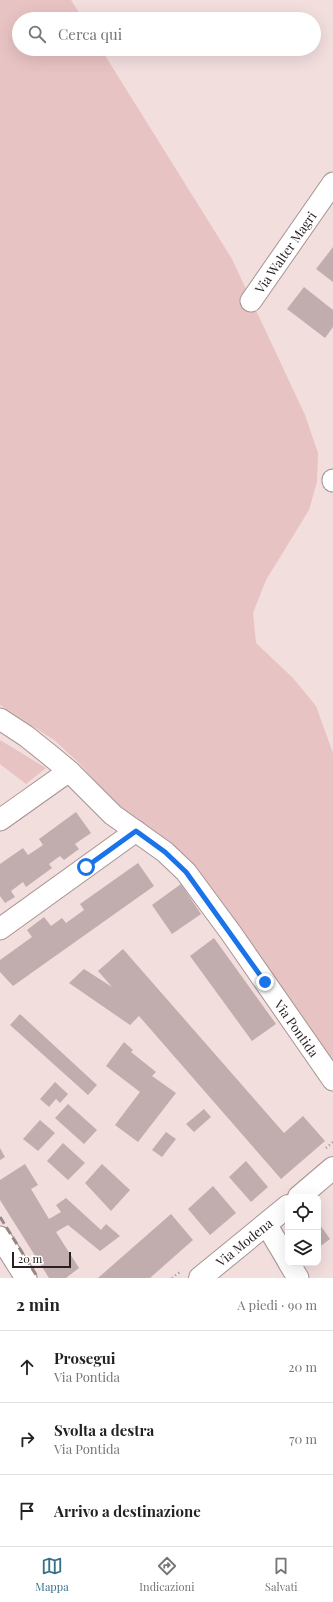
<!DOCTYPE html>
<html lang="it">
<head>
<meta charset="utf-8">
<style>
	:root { --surface:#fff; --page:#f2f2f2; --text:#222; --muted:#767676; --line:#e0e0e0; --accent:#356f88 }
	body { margin:0; font-family:"Playfair Display",serif; background:var(--page); color:var(--text) }
	.controls { position:absolute; right:12px; bottom:12px; display:grid; overflow:hidden; border-radius:8px; box-shadow:0 4px 16px #0002 }
	.controls button { width:36px; height:36px; display:grid; place-items:center; padding:0; border:0; border-bottom:1px solid var(--line); background:var(--surface); color:var(--text); font:20px sans-serif }
	.scale { position:absolute; left:12px; bottom:10px; width:59px; box-sizing:border-box; padding-left:4px; border:2px solid #292121; border-top:0; font-size:11px; line-height:14px; white-space:nowrap; color:#292121; -webkit-text-stroke:3px #fff; paint-order:stroke }
	.stop { position:absolute; width:12px; height:12px; margin:-9px; border:3px solid #1a73e8; border-radius:50%; background:#fff }
	.stop.end { background:#1a73e8; border-color:#fff; box-shadow:0 1px 4px #0008 }
	.list { margin:0; padding:0; list-style:none }
	h2 { display:flex; justify-content:space-between; align-items:center; height:52px; margin:0; padding:0 16px; font-size:17px }
	h2 small { font-size:13px; font-weight:400; color:var(--muted) }
	.list li { display:grid; grid-template-columns:26px 1fr auto; gap:12px; align-items:center; box-sizing:border-box; height:72px; padding:0 16px; border-top:1px solid var(--line) }
	.list b { display:block; font-size:15px; white-space:nowrap }
	.list p { margin:0; font-size:13px; white-space:nowrap; color:var(--muted) }
	.list em { font-size:13px; font-style:normal; color:var(--muted) }
	.icon { flex:none; width:22px; height:22px; fill:none; stroke:currentColor; stroke-width:2; stroke-linecap:round; stroke-linejoin:round }
	.map { position:relative; flex:none; width:333px; height:1278px; overflow:hidden }
	.search { position:absolute; background:var(--surface); box-shadow:0 4px 16px #0002; left:12px; right:12px; top:12px; height:44px; display:flex; align-items:center; gap:10px; box-sizing:border-box; padding:0 14px; border-radius:22px; color:var(--muted); font-size:15px }
	.sheet { height:268px; background:var(--surface) }
	nav { display:flex; justify-content:space-around; align-items:center; box-sizing:border-box; height:56px; border-top:1px solid var(--line); background:var(--surface); font-size:11px; color:var(--muted) }
	nav a { display:grid; justify-items:center; gap:2px }
	nav .on { color:var(--accent) }
	.map>svg:first-child { display:block }
</style>
</head>
<body>
<div class="map">
<svg width="333" height="1278" viewBox="0 0 333 1278">
	<rect width="100%" height="100%" fill="#f3dede"/>
	<!-- green -->
	<g fill="#e8c3c3">
		<path d="M0 0H71L83 19H19V49H101L232 259 305 415 318 453 317 482 309 510 266 580 253 613 256 643 293 678 316 706 333 753V1060L220 901 194 867 168 840 140 823 113 801 78 762 54 740 0 705Z"/>
		<path d="M0 740 46 768 26 784 0 764Z"/>
	</g>
	<!-- building -->
	<g fill="#c1adad">
		<path d="M333 247V282L316 269Z"/>
		<path d="M304 287 333 310V327L325 338 287 309Z"/>
		<path d="M76 812 91 833 75 844 79 849 64 860 60 856 49 864 52 868 26 887 23 882 11 891 15 897 5 903 0 896V864L23 848 28 855 43 845 39 839Z"/>
		<path d="M138 863 154 886 13 986 0 972V960L32 937 27 930 44 917 51 926 62 918 66 923 84 910 80 904Z"/>
		<path d="M181 884 201 914 172 934 152 905Z"/>
		<path d="M214 938 276 1024 252 1041 190 956Z"/>
		<path d="M123 949 284 1133 303 1116 325 1141 281 1179 139 1016 130 1025 69 983 84 969 112 987 98 971Z"/>
		<path d="M20 1014 97 1085 88 1095 10 1025Z"/>
		<path d="M124 1042 133 1050 131 1052 156 1072 152 1076 176 1093 138 1142 115 1125 140 1092 106 1066Z"/>
		<path d="M55 1082 68 1094 60 1103 56 1099 49 1107 40 1099Z"/>
		<path d="M68 1104 97 1130 84 1144 55 1118Z"/>
		<path d="M204 1109 211 1117 194 1132 186 1124Z"/>
		<path d="M40 1120 55 1133 38 1151 23 1139Z"/>
		<path d="M166 1132 176 1139 162 1157 152 1150Z"/>
		<path d="M63 1143 85 1163 68 1180 47 1161Z"/>
		<path d="M0 1148 5 1157 0 1160Z"/>
		<path d="M246 1161 268 1187 251 1202 229 1177Z"/>
		<path d="M25 1164 38 1185 31 1189 49 1219 61 1212 56 1205 66 1198 101 1230 106 1224 120 1236 100 1251 68 1225 56 1232 79 1268 66 1278H49L0 1200V1180Z"/>
		<path d="M102 1164 130 1190 111 1211 85 1183Z"/>
		<path d="M213 1186 236 1213 210 1235 188 1209Z"/>
		<path d="M171 1214 193 1240 150 1278H98Z"/>
		<path d="M318 1222 330 1239 318 1248Z"/>
	</g>
	<g fill="none" stroke-linecap="round" stroke-linejoin="round">
		<defs>
			<g id="minor">
				<path d="M251 301 333 183"/>
				<path d="M333 480V481"/>
				<path d="M0 719 26 736 51 756 69 771 113 815 165 852 186 872 231 933 333 1080"/>
				<path d="M0 820 69 771"/>
				<path d="M0 929 136 831"/>
				<path d="M266 1224 288 1261"/>
				<path d="M0 1237 26 1278"/>
				<path d="M289 1263 298 1278"/>
			</g>
			<g id="major">
				<path d="M299 1197 333 1168"/>
				<path d="M200 1278 288 1206"/>
			</g>
		</defs>
		<!-- minor casing -->
		<use href="#minor" stroke="#a79393" stroke-width="23"/>
		<!-- major casing -->
		<use href="#major" stroke="#a79393" stroke-width="24"/>
		<!-- path -->
		<g stroke="#a19292" stroke-width="2.5" stroke-dasharray="1 3" stroke-linecap="butt">
			<path d="M326 1148 333 1142"/>
			<path d="M172 1278 180 1272"/>
		</g>
		<!-- minor -->
		<use href="#minor" stroke="#fff" stroke-width="21"/>
		<!-- major -->
		<use href="#major" stroke="#fff" stroke-width="22"/>
		<!-- rail -->
		<path stroke="#978888" stroke-width="3" stroke-dasharray="8 4" stroke-linecap="butt" d="M0 1217 38 1278"/>
	</g>
	<g fill="none" stroke-linecap="round" stroke-linejoin="round">
		<!-- route -->
		<path stroke="#1a73e8" stroke-width="5" d="M86 867 136 831 165 852 186 872 265 982"/>
	</g>
	<g text-anchor="middle" dominant-baseline="central" stroke-width="3.5" stroke-linejoin="round" paint-order="stroke">
		<!-- street labels -->
		<g font-size="13" fill="#292121" stroke="#fff">
			<text transform="translate(285 252) rotate(-55)">Via Walter Magri</text>
			<text transform="translate(297 1028) rotate(55)">Via Pontida</text>
			<text transform="translate(244 1242) rotate(-39)">Via Modena</text>
		</g>
	</g>
</svg>
<div class="controls">
<button><svg class="icon" aria-label="locate" viewBox="0 0 24 24"><circle cx="12" cy="12" r="6"/><path d="M12 2v4M12 18v4M2 12h4M18 12h4"/></svg></button>
<button><svg class="icon" aria-label="layers" viewBox="0 0 24 24"><path d="M12 4l9 5-9 5-9-5zM3 14l9 5 9-5"/></svg></button>
</div>
<div class="scale">20 m</div>
<div class="stop" style="left:86px;top:867px"></div>
<div class="stop end" style="left:265px;top:982px"></div>
<div class="search"><svg class="icon" aria-label="search" viewBox="0 0 24 24"><circle cx="10" cy="10" r="6"/><path d="M15 15l6 6"/></svg>Cerca qui</div>
</div>
<section class="sheet">
<h2>2 min<small>A piedi · 90 m</small></h2>
<ul class="list">
<li><svg class="icon" aria-label="ahead" viewBox="0 0 24 24"><path d="M12 20V5M6 11l6-6 6 6"/></svg><div><b>Prosegui</b><p>Via Pontida</p></div><em>20 m</em></li>
<li><svg class="icon" aria-label="right" viewBox="0 0 24 24"><path d="M7 20v-9h11M14 6l5 5-5 5"/></svg><div><b>Svolta a destra</b><p>Via Pontida</p></div><em>70 m</em></li>
<li><svg class="icon" aria-label="arrive" viewBox="0 0 24 24"><path d="M6 21V4h12l-3 4 3 4H6"/></svg><div><b>Arrivo a destinazione</b></div></li>
</ul>
</section>
<nav>
<a class="on"><svg class="icon" aria-label="map" viewBox="0 0 24 24"><path d="M3 6l6-2 6 2 6-2v14l-6 2-6-2-6 2zM9 4v14M15 6v14"/></svg>Mappa</a>
<a><svg class="icon" aria-label="directions" viewBox="0 0 24 24"><path d="M12 3l9 9-9 9-9-9zM9 14v-3h6M13 9l2 2-2 2"/></svg>Indicazioni</a>
<a><svg class="icon" aria-label="saved" viewBox="0 0 24 24"><path d="M7 4h10v16l-5-4-5 4z"/></svg>Salvati</a>
</nav>
</body>
</html>
